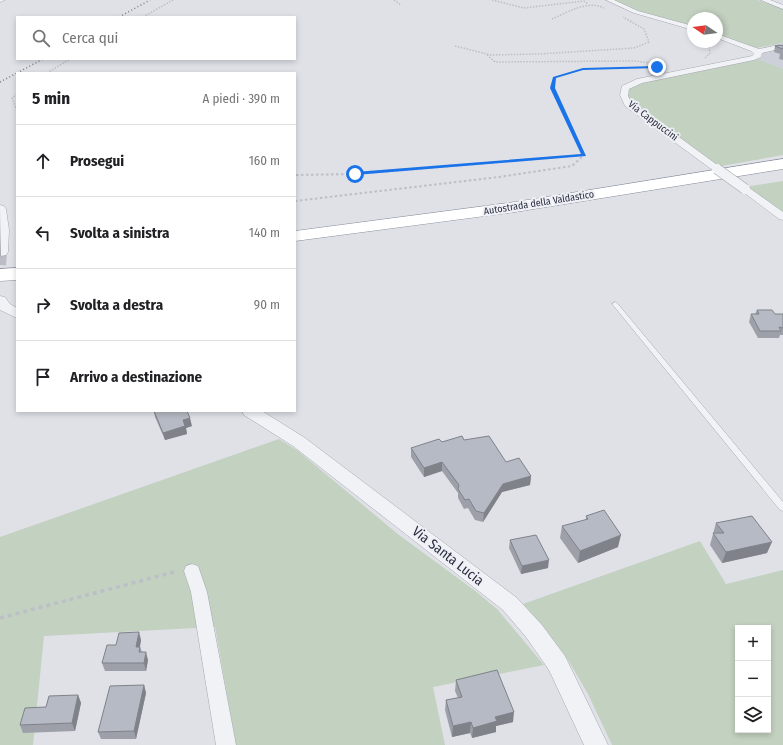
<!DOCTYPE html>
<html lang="it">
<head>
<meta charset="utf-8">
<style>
	:root { --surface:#fff; --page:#f2f2f2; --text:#202124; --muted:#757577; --line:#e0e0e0 }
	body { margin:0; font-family:"Fira Sans Condensed",sans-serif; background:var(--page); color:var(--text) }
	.controls { position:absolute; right:12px; bottom:12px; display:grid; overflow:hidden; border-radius:0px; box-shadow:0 2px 6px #0003 }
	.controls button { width:36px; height:36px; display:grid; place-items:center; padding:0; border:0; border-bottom:1px solid var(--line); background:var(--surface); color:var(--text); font:20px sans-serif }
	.compass { position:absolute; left:687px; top:12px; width:36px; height:36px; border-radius:50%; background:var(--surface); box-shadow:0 2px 6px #0003; rotate:283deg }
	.stop { position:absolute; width:12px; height:12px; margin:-9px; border:3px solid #1a73e8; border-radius:50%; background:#fff }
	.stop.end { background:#1a73e8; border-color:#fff; box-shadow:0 1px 4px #0008 }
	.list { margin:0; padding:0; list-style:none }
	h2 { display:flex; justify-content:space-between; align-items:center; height:52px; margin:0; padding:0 16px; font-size:17px }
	h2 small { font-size:13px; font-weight:400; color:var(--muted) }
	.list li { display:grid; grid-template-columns:26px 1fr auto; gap:12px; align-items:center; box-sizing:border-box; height:72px; padding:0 16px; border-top:1px solid var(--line) }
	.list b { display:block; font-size:15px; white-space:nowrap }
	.list em { font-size:13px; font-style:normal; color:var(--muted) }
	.icon { flex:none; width:22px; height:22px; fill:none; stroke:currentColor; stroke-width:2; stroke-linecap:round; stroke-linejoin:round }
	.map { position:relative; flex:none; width:783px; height:745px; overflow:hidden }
	.search { position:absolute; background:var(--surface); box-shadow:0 2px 6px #0003; left:16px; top:16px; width:280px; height:44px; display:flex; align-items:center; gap:10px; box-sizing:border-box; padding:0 14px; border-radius:0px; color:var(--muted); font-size:15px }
	.panel { position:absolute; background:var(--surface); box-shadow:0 2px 6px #0003; left:16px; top:72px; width:280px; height:340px; border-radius:0px }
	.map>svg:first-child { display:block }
</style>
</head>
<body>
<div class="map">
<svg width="783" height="745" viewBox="0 0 783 745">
	<rect width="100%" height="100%" fill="#dfe1e7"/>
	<!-- built -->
	<path fill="#cdd0d9" d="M783 48V69L758 59 762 57 763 52Z"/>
	<!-- green -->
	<g fill="#c3d1c0" fill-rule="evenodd">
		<path d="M611 0H758L783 9V43L756 48 717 35V18H693V27L640 12Z"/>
		<path d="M758 59 783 69V155L716 167 636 108 628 100 626 95C628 87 634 85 641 83Z"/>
		<path d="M783 181V214L744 187Z"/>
		<path d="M279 439 298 451 399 535 474 590 497 609 544 665 433 687 445 745H236L215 627 44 636 33 745H0V537Z"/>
		<path d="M700 541 726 584 783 570V745H612L588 694 568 660 523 604ZM738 628H768V730H738Z"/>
	</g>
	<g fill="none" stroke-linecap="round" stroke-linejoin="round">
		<!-- tertiary-tunnel -->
		<path stroke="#babdc5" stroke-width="12" stroke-dasharray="12 6" stroke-linecap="butt" d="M0 265 1 252"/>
		<defs>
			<path id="service" d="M615 302 617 303 783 502V511L780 510 613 305 612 304Z"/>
			<g id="minor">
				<path d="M0 0H5L0 2Z"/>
				<path d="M606 0H614L638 11 693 26V30L634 13Z"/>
				<path d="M761 0H770L783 5V9Z"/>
				<path d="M717 34 759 49 783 44V48L762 53 761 57 754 60 642 83 629 89 628 96 631 102 720 167 722 169 717 172 714 171 625 106 620 95 622 86 637 79 752 56 754 54 751 51 717 38Z"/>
				<path d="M745 186 748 187 783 212V220L779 219 742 191 740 189Z"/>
				<path d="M192 564 198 566 207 592 236 745H216L191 592 184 571 186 566Z"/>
			</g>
			<g id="tertiary">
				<path d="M0 205 4 206 6 209 9 230 8 252 6 255 1 256Z"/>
				<path d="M0 296 5 297 10 304 17 308V318L0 310Z"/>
				<path d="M242 411H262L305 438 517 598 542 625 565 656 608 745H584L549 670 526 637 503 610 293 446 244 415Z"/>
			</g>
			<g id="motorway">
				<path d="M783 159V169L515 212 295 241V231L515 202Z"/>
				<path d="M17 268V280L0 281V269Z"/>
			</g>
		</defs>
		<!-- service casing -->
		<use href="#service" stroke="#a4a8b1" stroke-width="1"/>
		<!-- minor casing -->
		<use href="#minor" stroke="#a4a8b1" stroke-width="1"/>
		<!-- tertiary casing -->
		<use href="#tertiary" stroke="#a4a8b1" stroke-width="1"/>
		<!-- motorway casing -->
		<use href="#motorway" stroke="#878d9d" stroke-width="1"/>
		<!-- path-far2 -->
		<g stroke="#bdbfc6" stroke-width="1.5" stroke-dasharray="1.5 1.5" stroke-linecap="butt">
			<path d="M394 0 401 5"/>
			<path d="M492 0 524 8 584 1 588 4"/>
			<path d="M143 17 173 0"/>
			<path d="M552 19C568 12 587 0 604 8"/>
			<path d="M455 46 491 55 539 54 634 48 649 42 644 29 623 17"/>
			<path d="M487 55 495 62 635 61 650 63 657 67"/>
			<path d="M705 58 710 53 708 43 706 42"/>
			<path d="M47 73 70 59"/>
			<path d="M17 94 12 98 17 111"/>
			<path d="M567 118 553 88 554 78 583 69 656 67"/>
		</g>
		<!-- path-far1 -->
		<g stroke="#bdbfc6" stroke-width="2" stroke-dasharray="2.5 2.5" stroke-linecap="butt">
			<path d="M296 175 355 174 583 155"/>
			<path d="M295 201 499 177 572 166 584 155 566 117"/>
		</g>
		<!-- path -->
		<path stroke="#bdbfc6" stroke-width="3.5" stroke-dasharray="4 4" stroke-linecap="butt" d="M0 618 178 571"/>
		<!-- service -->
		<use href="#service" fill="#f1f2f6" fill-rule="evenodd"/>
		<!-- minor -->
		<use href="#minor" fill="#f1f2f6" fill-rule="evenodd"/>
		<!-- tertiary -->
		<use href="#tertiary" fill="#f1f2f6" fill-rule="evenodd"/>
		<!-- motorway -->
		<use href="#motorway" fill="#fff" fill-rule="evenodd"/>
		<!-- rail -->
		<g stroke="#797f90" stroke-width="1.5" stroke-dasharray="1 2.5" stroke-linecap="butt">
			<path d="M119 17 150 0"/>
			<path d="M17 73 43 59"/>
			<path d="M0 82 17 73"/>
		</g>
		<defs>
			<path id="minor-bridge" d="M717 169 745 189"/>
		</defs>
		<!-- minor-bridge casing -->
		<use href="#minor-bridge" stroke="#a4a8b1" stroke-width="11" stroke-linecap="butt"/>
		<!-- minor-bridge -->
		<use href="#minor-bridge" stroke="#f1f2f6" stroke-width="10"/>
	</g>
	<!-- wall -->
	<g fill="#9da0a9">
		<path d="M783 45V60L779 59 780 54 774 52 775 46Z"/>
		<path d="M757 310 775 314H783V335H780L779 338H758L749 322 751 314H755Z"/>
		<path d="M154 411 192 426 186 428 187 434 165 440 155 417Z"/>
		<path d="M464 440 506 462 531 476 530 485 502 492 483 522 475 520 468 508 464 509 458 498V493L442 471 424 477 411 457V448L442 442Z"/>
		<path d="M586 516 618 547 578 563 560 538 562 526 586 520Z"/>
		<path d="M716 523 767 553 722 563 710 545Z"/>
		<path d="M510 540 548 568 521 574 509 548Z"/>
		<path d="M141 640 140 647 142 652 148 660 146 671H105L102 663 116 645Z"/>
		<path d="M456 680 513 722 496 726V732L472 738 470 733 452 737 445 710 446 700 458 698 455 691Z"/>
		<path d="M144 685 146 693 136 739H101L98 732Z"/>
		<path d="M78 695 81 703 75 731 23 733 20 725 46 707Z"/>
	</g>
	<!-- shaded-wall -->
	<g fill="#7f8289">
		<path d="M190 418 192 426 186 428 187 434 165 440 163 433 183 420Z"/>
		<path d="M442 462V471L424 477V468Z"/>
		<path d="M531 476 530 485 502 492 483 522 484 513 503 484Z"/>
		<path d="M621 535 618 547 578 563 580 551Z"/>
		<path d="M772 542 767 553 722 563 726 552Z"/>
		<path d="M549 560 548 568 521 574 522 566Z"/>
		<path d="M139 632 141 640 138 655 136 647Z"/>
		<path d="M146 652 148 660 146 671 144 663Z"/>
		<path d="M144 685 146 693 136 739 134 731Z"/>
		<path d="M78 695 81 703 75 731 72 723Z"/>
		<path d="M514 712 513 722 496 726V732L472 738 473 728 495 717Z"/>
		<path d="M471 722 470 733 452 737 453 726Z"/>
	</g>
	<!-- building -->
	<g fill="#b6bac4" stroke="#7f8289">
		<path d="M783 45V49L775 46Z"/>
		<path d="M757 310H772L775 314H783V328L779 327 781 331H760L751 314H759Z"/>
		<path d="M154 411H187L190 418 183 420 185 426 163 433Z"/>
		<path d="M462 436 464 440 489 436 506 462 519 458 531 476 503 484 484 513 476 511 469 499 465 500 458 489 459 485 442 462 424 468 411 448 439 439 442 442Z"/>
		<path d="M604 510 621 535 580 551 562 526 588 519 586 516Z"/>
		<path d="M752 516 772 542 726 552 713 533H724L716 523Z"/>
		<path d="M536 535 549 560 522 566 510 540Z"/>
		<path d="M139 632 136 647H140L139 652H146L144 663H102L107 645H116L119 633Z"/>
		<path d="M497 670 514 712 495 717 497 721 473 728 471 722 453 726 446 700 462 697 456 680Z"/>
		<path d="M144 685 134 731 98 732 110 686Z"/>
		<path d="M78 695 72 723 20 725 25 708 46 707 49 696Z"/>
	</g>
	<!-- route -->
	<path fill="#1a73e8" d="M657 66 658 68 583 70 556 78 555 88 586 156 355 175 353 174 355 172 581 154 550 88 553 77 583 68Z"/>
	<g text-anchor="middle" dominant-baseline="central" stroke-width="4" stroke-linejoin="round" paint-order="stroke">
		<!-- far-street labels -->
		<g font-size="10" fill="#282e3e" stroke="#eef0f5">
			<text transform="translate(653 121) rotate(37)">Via Cappuccini</text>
			<text transform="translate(539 203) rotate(-9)">Autostrada della Valdastico</text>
		</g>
		<!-- near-street labels -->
		<g font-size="14" fill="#282e3e" stroke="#eef0f5">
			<text transform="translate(448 556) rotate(38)">Via Santa Lucia</text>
		</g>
	</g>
</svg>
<div class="controls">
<button>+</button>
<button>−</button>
<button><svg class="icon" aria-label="layers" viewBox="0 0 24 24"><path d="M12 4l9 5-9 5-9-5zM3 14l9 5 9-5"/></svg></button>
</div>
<svg class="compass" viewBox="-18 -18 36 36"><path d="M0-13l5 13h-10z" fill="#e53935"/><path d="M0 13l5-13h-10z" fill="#757577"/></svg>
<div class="stop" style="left:355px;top:174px"></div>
<div class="stop end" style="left:657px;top:67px"></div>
<div class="search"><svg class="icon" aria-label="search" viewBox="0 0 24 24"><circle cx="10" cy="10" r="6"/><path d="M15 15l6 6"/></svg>Cerca qui</div>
<section class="panel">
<h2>5 min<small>A piedi · 390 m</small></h2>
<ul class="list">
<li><svg class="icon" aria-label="ahead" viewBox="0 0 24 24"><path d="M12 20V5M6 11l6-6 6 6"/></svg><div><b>Prosegui</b></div><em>160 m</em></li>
<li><svg class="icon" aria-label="left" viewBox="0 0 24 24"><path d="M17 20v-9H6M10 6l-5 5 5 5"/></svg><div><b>Svolta a sinistra</b></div><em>140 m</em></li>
<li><svg class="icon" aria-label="right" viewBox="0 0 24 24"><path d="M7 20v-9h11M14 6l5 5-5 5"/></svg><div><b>Svolta a destra</b></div><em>90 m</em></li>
<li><svg class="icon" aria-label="arrive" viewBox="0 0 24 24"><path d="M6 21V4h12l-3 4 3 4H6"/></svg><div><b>Arrivo a destinazione</b></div></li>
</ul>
</section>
</div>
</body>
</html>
